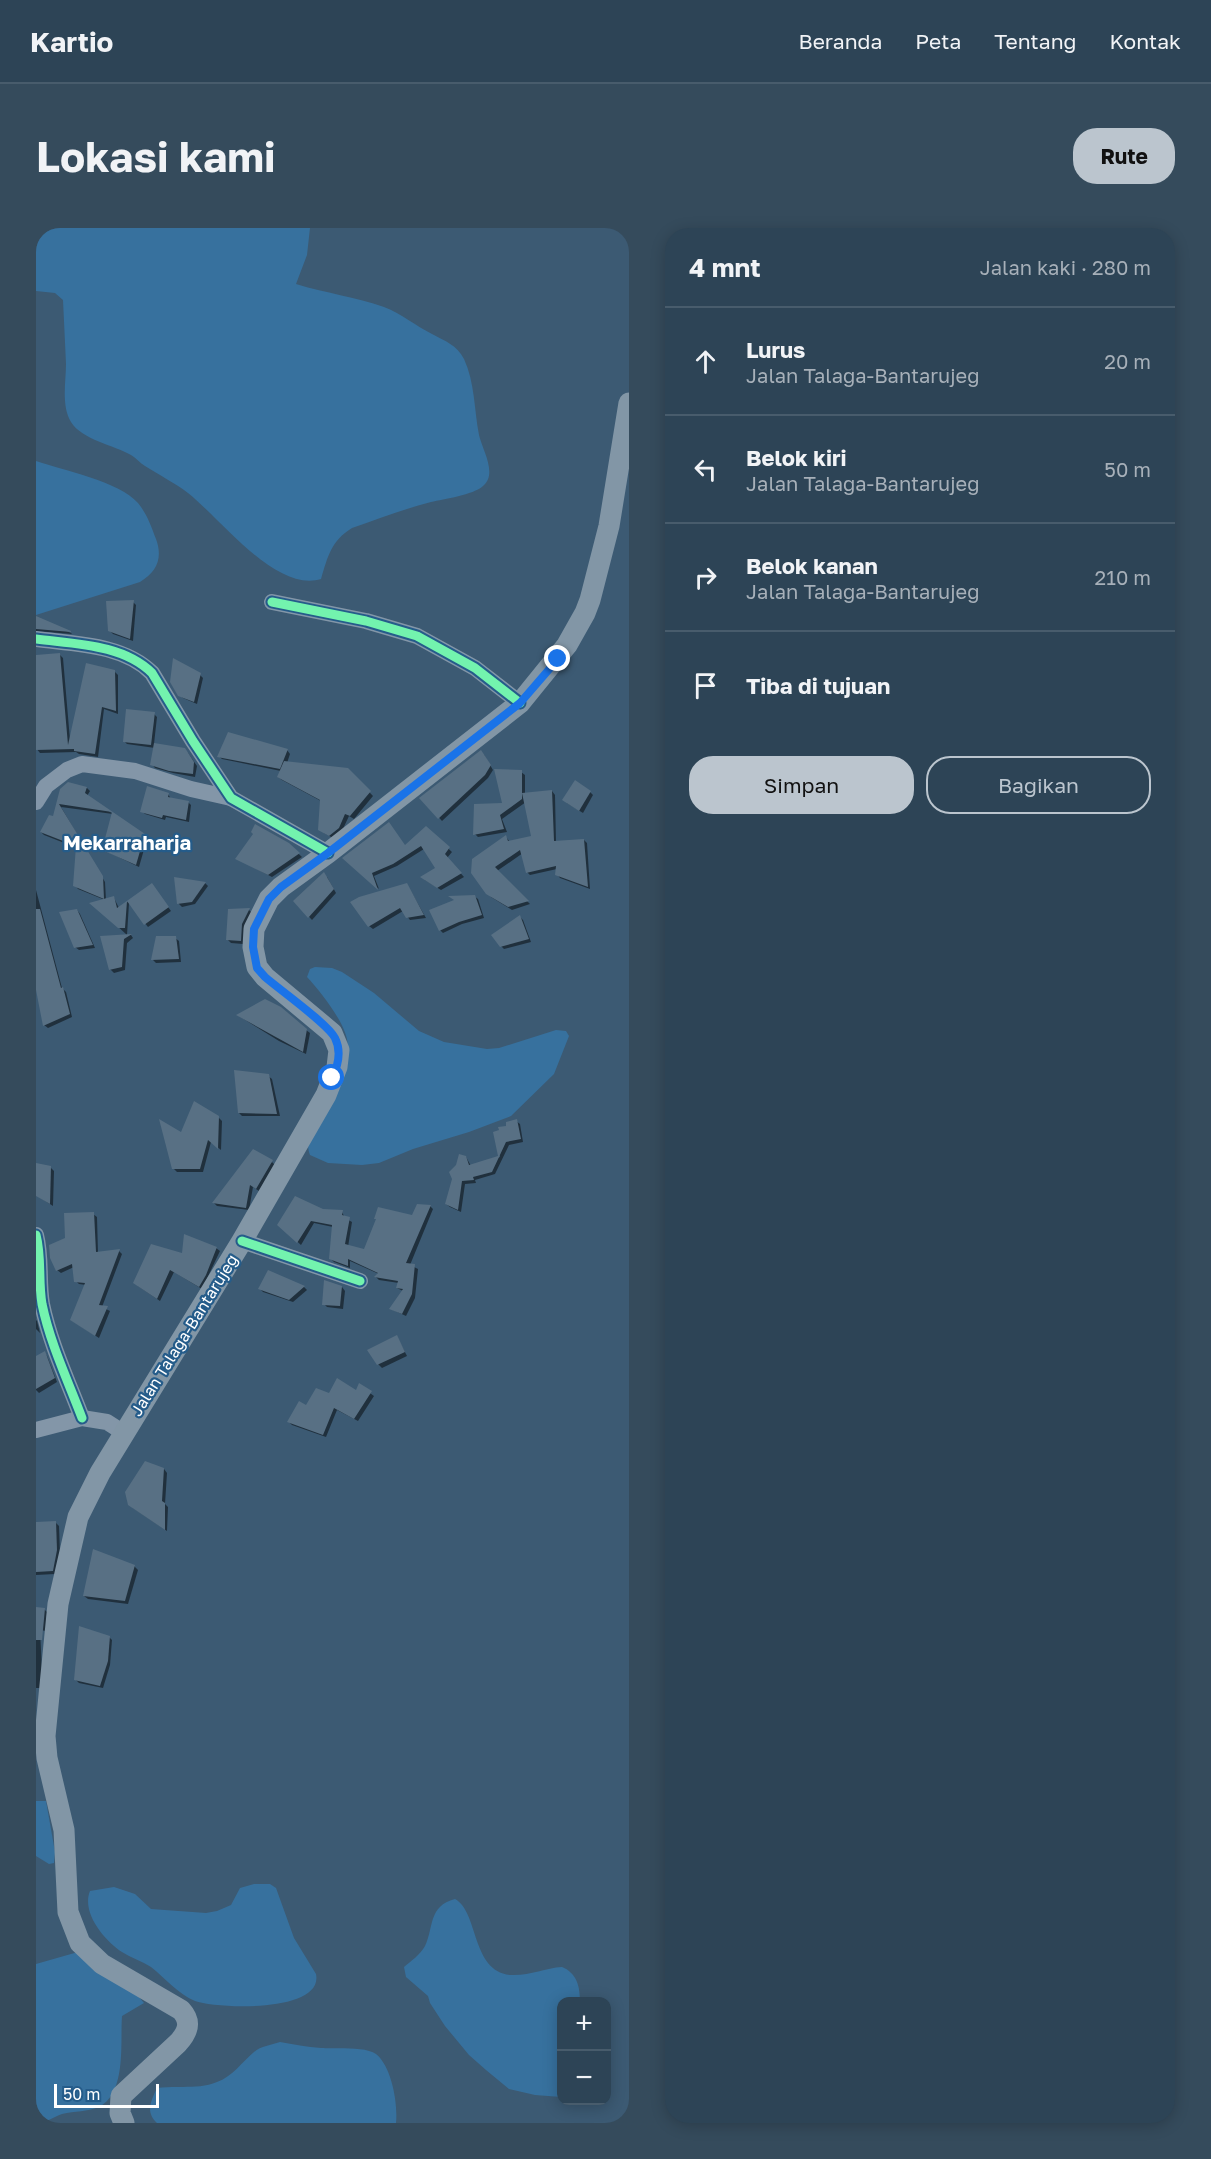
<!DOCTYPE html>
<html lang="id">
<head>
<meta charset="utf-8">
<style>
	:root { --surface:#2d4456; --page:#354b5c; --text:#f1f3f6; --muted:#a7b0b9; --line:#485c6c; --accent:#bbc5ce }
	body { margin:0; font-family:"Golos Text",sans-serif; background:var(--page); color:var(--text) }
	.controls { position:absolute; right:18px; bottom:18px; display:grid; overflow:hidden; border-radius:12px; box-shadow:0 3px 15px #0003 }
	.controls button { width:54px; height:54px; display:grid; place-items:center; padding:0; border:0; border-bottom:2px solid var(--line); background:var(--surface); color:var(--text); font:30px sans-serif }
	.scale { position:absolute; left:18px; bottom:15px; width:105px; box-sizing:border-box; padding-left:6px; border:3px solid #fff; border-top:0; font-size:16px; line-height:21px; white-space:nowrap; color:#fff; -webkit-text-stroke:4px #255c8a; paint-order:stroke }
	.stop { position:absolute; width:18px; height:18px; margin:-14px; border:4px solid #1a73e8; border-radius:50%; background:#fff }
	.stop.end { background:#1a73e8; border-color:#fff; box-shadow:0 2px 6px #0008 }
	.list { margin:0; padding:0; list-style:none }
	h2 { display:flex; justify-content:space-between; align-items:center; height:78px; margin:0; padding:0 24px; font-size:26px }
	h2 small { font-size:20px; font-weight:400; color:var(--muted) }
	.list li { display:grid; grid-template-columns:39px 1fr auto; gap:18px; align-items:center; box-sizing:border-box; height:108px; padding:0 24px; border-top:2px solid var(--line) }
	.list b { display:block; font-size:22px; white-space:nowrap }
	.list p { margin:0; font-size:20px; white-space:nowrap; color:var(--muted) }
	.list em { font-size:20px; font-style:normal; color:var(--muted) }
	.actions { display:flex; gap:12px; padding:18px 24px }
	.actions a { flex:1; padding:14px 0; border:2px solid var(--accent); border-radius:24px; text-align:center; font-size:21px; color:var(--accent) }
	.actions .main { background:var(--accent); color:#111 }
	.icon { flex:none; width:33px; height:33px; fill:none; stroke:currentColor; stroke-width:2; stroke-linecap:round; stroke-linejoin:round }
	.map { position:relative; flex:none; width:593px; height:1895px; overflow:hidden; border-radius:24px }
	header { display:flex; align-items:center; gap:36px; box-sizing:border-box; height:84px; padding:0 30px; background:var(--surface); border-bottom:2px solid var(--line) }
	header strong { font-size:28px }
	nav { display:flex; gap:33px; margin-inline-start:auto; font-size:21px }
	.intro { display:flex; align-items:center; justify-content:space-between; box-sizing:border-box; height:144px; padding:0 36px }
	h1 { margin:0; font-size:42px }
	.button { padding:15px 27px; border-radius:24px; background:var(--accent); color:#111; font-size:21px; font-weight:700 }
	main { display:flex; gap:36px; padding:0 36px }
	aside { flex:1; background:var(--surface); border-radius:24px; box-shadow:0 3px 15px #0003 }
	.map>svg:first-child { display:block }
</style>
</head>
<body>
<header>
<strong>Kartio</strong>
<nav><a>Beranda</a><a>Peta</a><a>Tentang</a><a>Kontak</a></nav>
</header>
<div class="intro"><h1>Lokasi kami</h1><a class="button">Rute</a></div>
<main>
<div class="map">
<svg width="593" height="1895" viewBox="0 0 593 1895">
	<rect width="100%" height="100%" fill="#3c5a73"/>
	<!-- green -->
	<g fill="#37719e">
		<path d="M0 0H274L271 27 260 56C289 65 320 69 348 79 366 86 380 98 396 106 409 113 421 117 428 131 439 155 438 181 443 207 446 221 462 246 447 258 437 267 408 271 395 274 368 281 342 291 316 300 295 313 292 328 285 351 240 365 184 290 152 265 139 255 123 247 109 238 104 235 100 230 95 227 78 217 46 212 35 194 25 177 30 154 30 136 29 114 28 93 27 72L19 65 0 63Z"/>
		<path d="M0 233C27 242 84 254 102 275 111 286 115 298 120 311 127 330 121 344 104 354L0 387Z"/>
		<path d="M279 739 296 740 306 744 338 765 383 803 408 814 451 821 463 820 520 802 530 803 533 808 518 846 475 888 433 904 377 921 343 935 326 937 292 935 274 927C269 914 275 903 280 892 289 873 315 831 311 811 307 792 284 763 271 749L274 741Z"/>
		<path d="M0 1573H10L19 1624 18 1635 13 1636 0 1628Z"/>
		<path d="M218 1656H234L240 1660 258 1710 280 1746C288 1785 181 1781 159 1773 142 1766 129 1750 115 1739 106 1733 95 1730 86 1724 69 1713 45 1685 54 1663L78 1659 99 1666 115 1681 170 1685 181 1683 195 1677 204 1660Z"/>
		<path d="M419 1671C443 1684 435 1744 475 1747 493 1748 509 1740 526 1739 541 1745 544 1759 544 1773L526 1774 525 1869 499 1867 473 1861 450 1842 433 1827 409 1798 394 1775 392 1768 370 1749 368 1739C375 1733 384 1727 389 1718 398 1699 392 1678 419 1671Z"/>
		<path d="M42 1724 97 1762 108 1775 86 1788C84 1813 91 1865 63 1879 51 1884 39 1883 26 1886 17 1889 10 1895 0 1895V1736Z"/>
		<path d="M244 1814C257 1816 271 1819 285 1820 299 1821 329 1818 340 1826 356 1839 362 1876 360 1895H121C109 1884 115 1873 121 1860 141 1857 162 1862 181 1854 196 1849 206 1834 218 1824 225 1818 235 1817 244 1814Z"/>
	</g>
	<!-- shadow -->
	<g fill="#0007">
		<path d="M97 374 100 377 97 413 77 406 73 402Z"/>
		<path d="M0 390 35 405 36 406 0 403Z"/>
		<path d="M24 427 27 430 34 512 78 443 82 447V486L68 481 62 529 43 526 40 524 4 525 0 520V429Z"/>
		<path d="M164 447 167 450 161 476 147 470 143 467Z"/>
		<path d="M118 486 121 489 118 516 152 525 161 538 159 549 137 545 119 540 116 536 119 520 91 516 88 513Z"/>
		<path d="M251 522 254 526 251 535 311 541 337 568 318 591 313 588 306 603 297 610 288 605 285 573 246 552 242 549 245 543 186 531 183 528Z"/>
		<path d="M448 527 457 542 452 550 406 593 386 570Z"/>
		<path d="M485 544 489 547V566L516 563 519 567 520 614 548 612 551 615 554 661 524 650 521 646V641L494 647 491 644 487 625 461 643 494 676 476 682 455 669 438 632 470 609 474 614 497 609 490 574 466 591 471 604 442 609 439 606 468 576Z"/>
		<path d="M51 560 54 563 51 568 77 586 25 579 69 654 70 672 78 670 83 680 116 657 135 683 112 699 93 675 91 707 56 675 69 672 42 661 39 657 41 620 8 607 5 604 18 589 25 562Z"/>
		<path d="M554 564 557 567 547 585 531 575Z"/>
		<path d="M132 566 135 571 152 574 155 577 153 594 130 589 129 592 109 586 106 583Z"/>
		<path d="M390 600 416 624 411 630 428 649 405 662 389 652 401 640 388 621 361 638 338 648 343 661 308 630 369 618Z"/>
		<path d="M108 607 111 611 103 639 68 622Z"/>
		<path d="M252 616 266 629 236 649 201 631Z"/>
		<path d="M291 649 300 665 276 692 259 673Z"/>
		<path d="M139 651 169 655 172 658 159 676 146 679 143 676Z"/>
		<path d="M373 660 390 690 374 692 367 683 337 701 333 698Z"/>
		<path d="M0 662 26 760 30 764 36 789 12 800 8 797 0 755Z"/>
		<path d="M438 668 442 671 448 690 426 696 407 705 404 702Z"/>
		<path d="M41 682 44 686 59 720 43 722 39 719Z"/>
		<path d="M213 682 216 685 207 716 195 715 191 711 193 683Z"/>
		<path d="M484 689 487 692 495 714 468 721 465 718Z"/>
		<path d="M95 707 97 710 91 715 89 742 78 745 74 741 66 709Z"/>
		<path d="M139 710 143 713 145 734 120 735 117 732Z"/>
		<path d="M203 788 270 802 274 805 270 826 243 813Z"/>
		<path d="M232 848 236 851 244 888H206L203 885Z"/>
		<path d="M182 889 186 893 185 922 175 914 167 944H141L137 940 146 906Z"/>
		<path d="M480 893 484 896 487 914 473 917 459 946 439 952 440 955 429 956 425 984 414 979 410 976 430 929 435 938 464 929 459 905Z"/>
		<path d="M236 934 239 937 223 963 217 959 213 982 181 978 178 975Z"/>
		<path d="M0 936 14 939 18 943 17 978 0 967Z"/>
		<path d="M394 978 397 981 374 1037 382 1041 379 1070 370 1088 355 1081 367 1063 361 1060 363 1055 343 1052 340 1049 343 1046 314 1033V1040L298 1034 295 1031 297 999 278 995 265 1017 243 997 287 983 306 984 309 990 316 994 312 1019 329 1022Z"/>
		<path d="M57 986 61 989 62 1025 83 1023 86 1026 66 1079 74 1083 63 1110 35 1092 50 1057 43 1056 40 1053 38 1039 25 1045 21 1042 31 1010Z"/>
		<path d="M180 1020 184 1023 166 1061 138 1044 124 1073 102 1058 147 1027Z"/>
		<path d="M233 1044 268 1059 271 1062 257 1074 227 1064 224 1061Z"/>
		<path d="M306 1059 309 1063 307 1081 291 1079 288 1076Z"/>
		<path d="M0 1092 1 1093 4 1105 0 1101Z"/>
		<path d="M361 1109 371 1128 346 1140 342 1136Z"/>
		<path d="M8 1125 11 1128 21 1154 3 1165 0 1162V1130Z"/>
		<path d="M324 1158 338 1168 322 1193 301 1182 290 1209 256 1197 253 1194 271 1179 294 1167 321 1164Z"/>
		<path d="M128 1241 131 1245 129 1276 132 1279 131 1303 97 1280Z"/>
		<path d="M0 1295H20L23 1298 24 1326 19 1346 0 1347Z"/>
		<path d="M98 1338 102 1342 92 1376 52 1371 48 1368Z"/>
		<path d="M0 1380 8 1381 11 1384 10 1403 4 1402 6 1442 4 1460H0Z"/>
		<path d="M73 1409 76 1412 74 1437 67 1460 43 1455 39 1451Z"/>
	</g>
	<!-- building -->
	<g fill="#587084">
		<path d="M98 372 94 411 72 403 70 373Z"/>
		<path d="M0 388 35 403V404L0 401Z"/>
		<path d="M24 425 32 517 50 435 79 442 80 483 66 479 59 526 38 523V521L0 522V427Z"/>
		<path d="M137 430 165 445 158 474 142 468 134 454Z"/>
		<path d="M90 481 119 484 115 517 87 514Z"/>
		<path d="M192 504 252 521 244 541 181 529Z"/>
		<path d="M118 515 149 520 158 534 157 546 133 543 114 537Z"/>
		<path d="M445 522 455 537 449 547 402 591 383 570Z"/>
		<path d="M248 533 312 540 335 563 314 588 309 586 303 600 293 608 282 602 284 572 241 549Z"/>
		<path d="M458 541 486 542V571L464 587 468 601 437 607 438 576 466 575Z"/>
		<path d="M539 552 555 563 543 583 526 572Z"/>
		<path d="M32 554 51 559 49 565 109 606 100 637 66 622 76 584 23 576 67 648 68 671 37 658 40 618 4 604 13 587 17 588 24 561Z"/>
		<path d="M111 558 133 565 132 569 153 573 150 592 127 587 126 590 104 584Z"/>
		<path d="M516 562 518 613 548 611 552 659 519 647 520 638 490 645 484 622 459 639 493 673 472 679 450 666 435 645 436 631 470 607 472 613 495 608 486 565Z"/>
		<path d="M353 594 369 617 390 598 414 619 409 626 426 645 401 660 384 649 399 640 385 618 357 636 336 645 342 662 306 630Z"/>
		<path d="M219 596 253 615 264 625 232 647 199 631 217 606 215 604Z"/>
		<path d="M288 644 298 661 272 690 257 673Z"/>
		<path d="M138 649 170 654 156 674 141 676Z"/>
		<path d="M116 655 133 679 108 697 91 673 89 700H82L53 675 78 668 81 680Z"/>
		<path d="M371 655 388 687 370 690 364 680 332 699 314 674 323 669Z"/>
		<path d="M439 667 446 687 423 694 403 703 393 682 418 672 412 668Z"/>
		<path d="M214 680 206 696 205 713 190 712 192 681Z"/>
		<path d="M0 681H4L25 760 27 759 34 786 7 798 0 762Z"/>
		<path d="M41 681 57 717 38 720 23 684Z"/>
		<path d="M484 687 493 711 464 719 455 707Z"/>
		<path d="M96 706 88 711 86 739 73 742 64 708Z"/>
		<path d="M120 708H140L143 731 115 732Z"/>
		<path d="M229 771 245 779 271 801 267 824 200 787Z"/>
		<path d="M198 842 233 846 241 886 202 885Z"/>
		<path d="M158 873 183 888 182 921 172 912 164 941H136L123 891 145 904Z"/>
		<path d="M481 891 485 911 470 914 456 944 437 949 438 952 426 953 422 982 409 976 416 951 413 944 420 937 423 926 430 928 433 937 462 928 457 904 463 902 462 899 470 898V894Z"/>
		<path d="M217 921 237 932 220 961 214 957 210 980 176 975Z"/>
		<path d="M0 935 15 938 14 976 0 968Z"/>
		<path d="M259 968 287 981 307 982 306 987 314 989 309 1016 328 1021 340 991H338L342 979 376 987 381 976 395 977 370 1035 379 1036 376 1066 366 1086 353 1081 367 1061 360 1060 362 1053 338 1049 342 1045 312 1031V1038L293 1031 296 997 275 993 261 1015 241 997Z"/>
		<path d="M58 984 60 1024 84 1021 63 1077 72 1078 59 1108 34 1092 49 1055 38 1054 36 1036 20 1043 14 1030 13 1017 29 1010 28 985Z"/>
		<path d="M148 1006 181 1019 170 1047 163 1059 134 1042 121 1071 97 1055 115 1016 146 1025Z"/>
		<path d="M232 1042 269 1058 253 1072 222 1061Z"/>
		<path d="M288 1052 306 1058 304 1078 286 1077Z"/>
		<path d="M361 1107 369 1124 341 1137 331 1122Z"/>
		<path d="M9 1123 19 1150 0 1161V1128Z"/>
		<path d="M301 1150 320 1162 323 1155 336 1163 318 1191 298 1180 287 1207 251 1194 263 1173 270 1177 280 1160 293 1165Z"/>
		<path d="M109 1233 128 1240 126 1273 129 1275V1302L92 1277 89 1264Z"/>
		<path d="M20 1293 21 1322 17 1343 0 1344V1294Z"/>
		<path d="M57 1321 99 1337 89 1373 47 1368Z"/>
		<path d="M0 1379 9 1380 6 1412H0Z"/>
		<path d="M43 1398 74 1408 72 1433 64 1458 38 1452Z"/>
	</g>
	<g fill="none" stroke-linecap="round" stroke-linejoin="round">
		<!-- minor -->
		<g stroke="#8396a8" stroke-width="16">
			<path d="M236 374 330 393 381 408 439 440 484 475"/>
			<path d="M0 411C38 416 87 416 116 445L157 513 195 570 292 625"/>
			<path d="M0 574 10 558 31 542 46 536 99 543 155 561 195 570"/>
			<path d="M0 1007C6 1030 2 1053 6 1076 14 1115 32 1153 46 1190"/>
			<path d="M206 1013 324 1053"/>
			<path d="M0 1202 46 1190 71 1194 88 1205"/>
		</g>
		<!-- major -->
		<path stroke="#8296a6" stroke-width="21" d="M88 1895 84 1885 85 1868 142 1815C152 1804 156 1794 145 1782L66 1736 44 1715 32 1684 28 1602 11 1530 9 1508 22 1376 42 1289 64 1245 206 1013 290 867 301 839 303 822 296 805 229 749 221 739 217 719 218 701 233 671 245 659 292 625 484 475 531 417 549 385 554 372 573 298 593 175"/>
		<defs>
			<g id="cycleway">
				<path d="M236 374 330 393 381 408 439 440 484 475"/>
				<path d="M0 411C38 416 87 416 116 445L157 513 195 570 292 625"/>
				<path d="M0 1007C6 1030 2 1053 6 1076 14 1115 32 1153 46 1190"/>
				<path d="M206 1013 324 1053"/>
			</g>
		</defs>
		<!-- cycleway casing -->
		<use href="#cycleway" stroke="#255c8a" stroke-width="13"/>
		<!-- cycleway -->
		<use href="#cycleway" stroke="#73f3ae" stroke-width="9"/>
	</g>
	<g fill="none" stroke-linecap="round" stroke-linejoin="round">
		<!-- route -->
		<path stroke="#1a73e8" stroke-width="8" d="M296 850C302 838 306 824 299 810 292 796 244 762 229 749L221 740 217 719 218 701 233 671 245 659 292 625 484 475 522 431"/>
	</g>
	<g text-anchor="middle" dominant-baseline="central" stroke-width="4.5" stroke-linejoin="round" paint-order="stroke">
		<!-- street labels -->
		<g font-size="16" fill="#fff" stroke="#255c8a">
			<text transform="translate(148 1107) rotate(-58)">Jalan Talaga-Bantarujeg</text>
		</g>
		<!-- quarter labels -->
		<g font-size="20" font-weight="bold" fill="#fff" stroke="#255c8a">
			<text x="91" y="614">Mekarraharja</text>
		</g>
	</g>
</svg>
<div class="controls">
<button>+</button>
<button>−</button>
</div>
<div class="scale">50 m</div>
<div class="stop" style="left:296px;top:850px"></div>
<div class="stop end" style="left:522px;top:431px"></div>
</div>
<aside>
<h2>4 mnt<small>Jalan kaki · 280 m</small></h2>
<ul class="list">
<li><svg class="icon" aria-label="ahead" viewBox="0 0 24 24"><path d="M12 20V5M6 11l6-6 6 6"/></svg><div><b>Lurus</b><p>Jalan Talaga-Bantarujeg</p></div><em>20 m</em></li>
<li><svg class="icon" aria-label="left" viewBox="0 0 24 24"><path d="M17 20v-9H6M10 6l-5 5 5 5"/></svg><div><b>Belok kiri</b><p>Jalan Talaga-Bantarujeg</p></div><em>50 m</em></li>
<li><svg class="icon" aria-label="right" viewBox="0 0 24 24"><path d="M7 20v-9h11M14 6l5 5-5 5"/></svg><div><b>Belok kanan</b><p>Jalan Talaga-Bantarujeg</p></div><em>210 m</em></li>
<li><svg class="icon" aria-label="arrive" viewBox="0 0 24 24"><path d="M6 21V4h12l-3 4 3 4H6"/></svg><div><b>Tiba di tujuan</b></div></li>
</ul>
<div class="actions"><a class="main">Simpan</a><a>Bagikan</a></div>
</aside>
</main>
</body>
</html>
